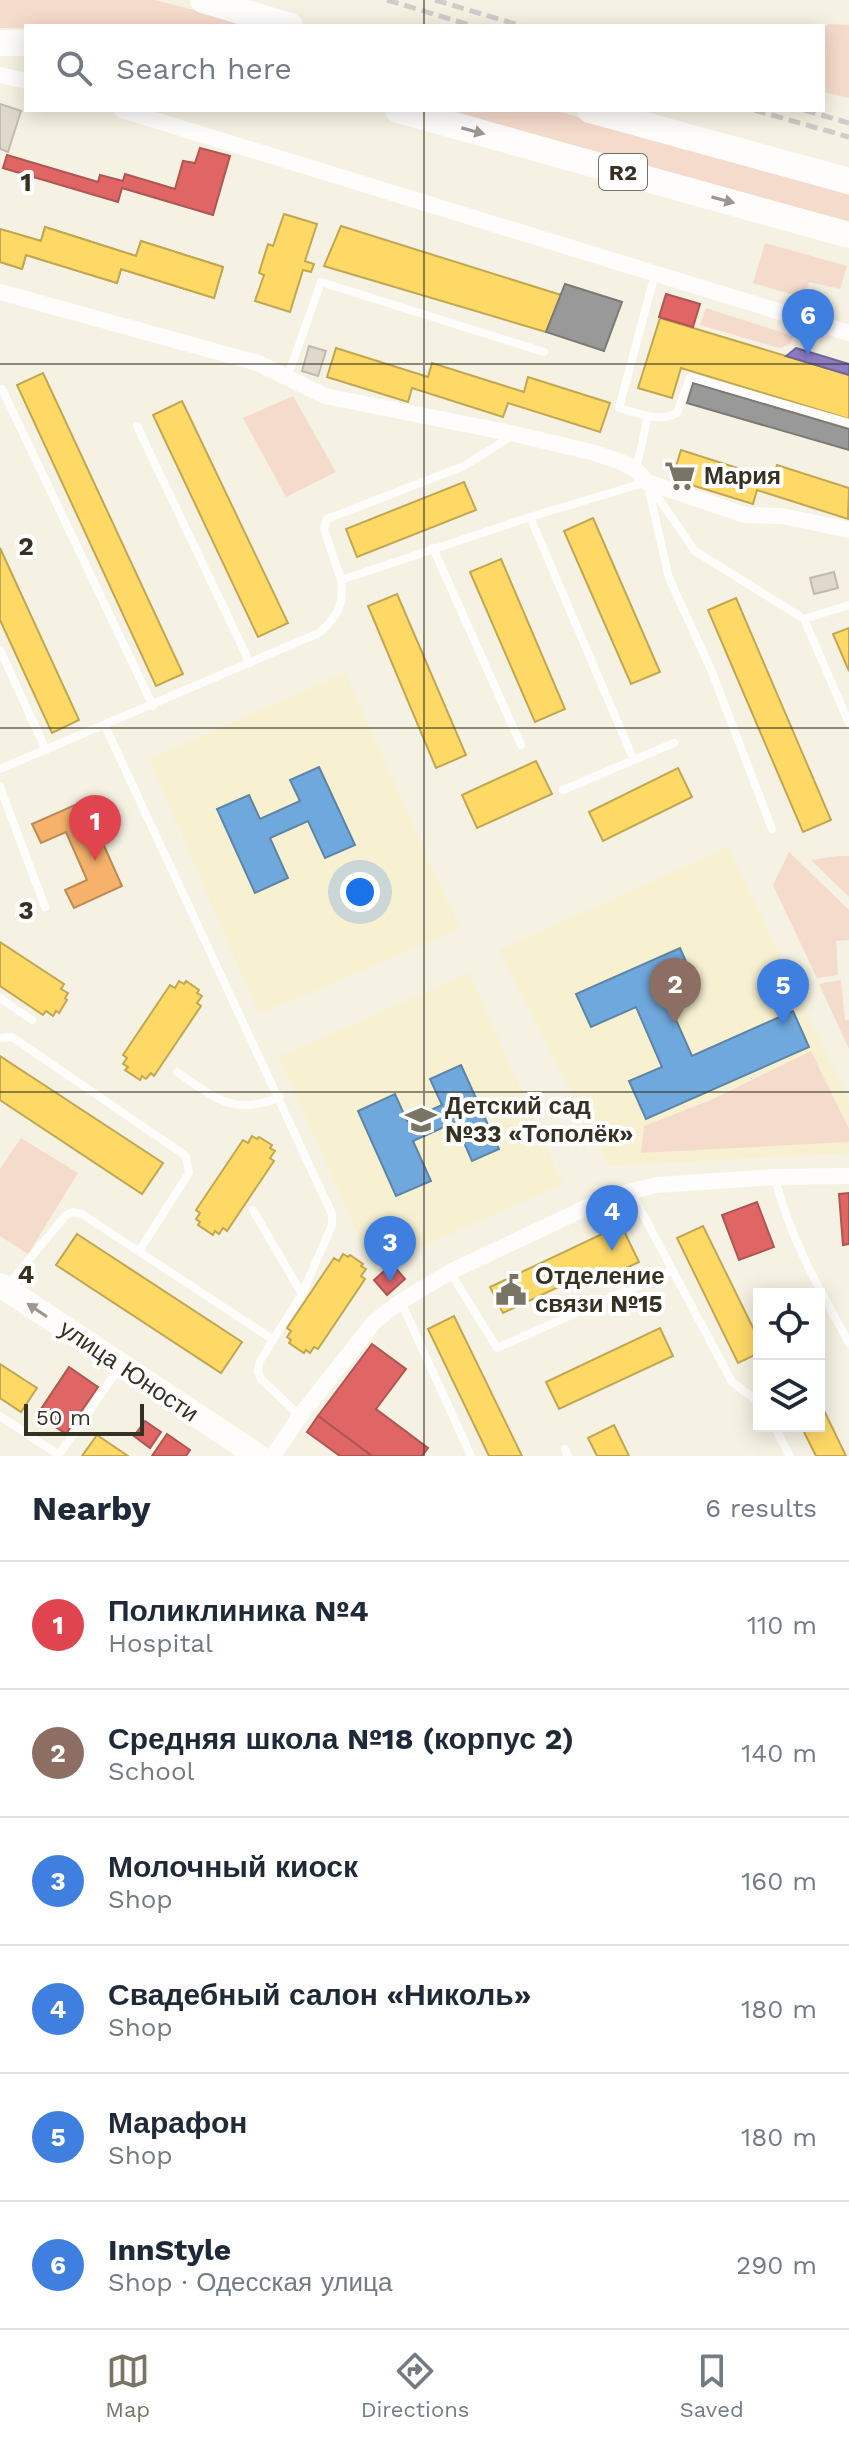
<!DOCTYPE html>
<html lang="en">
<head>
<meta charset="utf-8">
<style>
	:root { --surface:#fff; --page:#f6f6f7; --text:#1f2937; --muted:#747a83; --line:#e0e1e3; --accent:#787567 }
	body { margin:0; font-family:"Work Sans",sans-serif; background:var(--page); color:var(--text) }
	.controls { position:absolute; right:24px; bottom:24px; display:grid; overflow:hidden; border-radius:0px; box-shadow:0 4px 20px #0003 }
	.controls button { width:72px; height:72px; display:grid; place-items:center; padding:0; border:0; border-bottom:2px solid var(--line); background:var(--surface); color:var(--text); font:40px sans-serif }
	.scale { position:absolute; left:24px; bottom:20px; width:120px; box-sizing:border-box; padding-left:8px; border:4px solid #353224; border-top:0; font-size:22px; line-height:28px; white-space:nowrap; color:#353224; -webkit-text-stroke:6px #fff; paint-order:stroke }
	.you { position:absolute; left:360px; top:892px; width:28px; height:28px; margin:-20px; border:6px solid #fff; border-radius:50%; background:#1a73e8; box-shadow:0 0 0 12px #1a73e833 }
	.badge { display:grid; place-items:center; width:52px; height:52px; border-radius:50%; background:var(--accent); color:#fff; font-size:26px; font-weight:700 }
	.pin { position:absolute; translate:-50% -66px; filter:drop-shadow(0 2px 4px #0008) }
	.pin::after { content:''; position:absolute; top:42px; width:28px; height:24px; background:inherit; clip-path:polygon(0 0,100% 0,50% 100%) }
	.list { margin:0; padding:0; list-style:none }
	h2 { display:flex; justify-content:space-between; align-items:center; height:104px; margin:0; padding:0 32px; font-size:34px }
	h2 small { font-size:26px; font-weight:400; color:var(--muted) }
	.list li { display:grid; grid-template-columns:52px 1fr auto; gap:24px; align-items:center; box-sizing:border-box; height:128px; padding:0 32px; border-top:2px solid var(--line) }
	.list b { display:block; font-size:30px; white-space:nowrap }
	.list p { margin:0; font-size:26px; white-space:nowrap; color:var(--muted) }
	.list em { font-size:26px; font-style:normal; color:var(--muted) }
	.icon { flex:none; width:44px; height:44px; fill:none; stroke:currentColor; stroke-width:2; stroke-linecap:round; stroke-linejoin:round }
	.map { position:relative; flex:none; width:849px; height:1456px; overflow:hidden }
	.search { position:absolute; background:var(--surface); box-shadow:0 4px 20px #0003; left:24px; right:24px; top:24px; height:88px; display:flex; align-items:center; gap:20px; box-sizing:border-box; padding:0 28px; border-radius:0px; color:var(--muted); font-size:30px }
	.sheet { height:872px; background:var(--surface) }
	nav { display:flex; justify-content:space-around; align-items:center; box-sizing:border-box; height:112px; border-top:2px solid var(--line); background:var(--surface); font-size:22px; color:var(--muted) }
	nav a { display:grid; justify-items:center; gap:4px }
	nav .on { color:var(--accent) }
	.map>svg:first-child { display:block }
</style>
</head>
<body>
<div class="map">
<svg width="849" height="1456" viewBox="0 0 849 1456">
	<rect width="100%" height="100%" fill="#f5f2e3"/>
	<!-- built -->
	<g fill="#f7f1d2">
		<path d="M345 673 460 929 259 1014 149 759Z"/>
		<path d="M728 847 849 1099V1153L609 1166 499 950Z"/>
		<path d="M469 973 563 1184 373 1268 279 1057Z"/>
	</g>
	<!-- green -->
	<g fill="#f5dbcc">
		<path d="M0 0H155L257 26 0 28Z"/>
		<path d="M829 24 849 25V98L823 92V27Z"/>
		<path d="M451 110H553L849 195V226Z"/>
		<path d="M765 243 847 266 840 289 809 282 804 298 753 283Z"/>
		<path d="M706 308 793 336 790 344 780 348 700 325Z"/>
		<path d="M293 396 336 472 286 497 243 418Z"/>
		<path d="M789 852 849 910V940L836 941 838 975 817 978 773 885Z"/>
		<path d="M838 856H849V897L811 860Z"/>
		<path d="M841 980 845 1020H849V1049L819 984Z"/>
		<path d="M811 1051 849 1129V1142L641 1153 644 1126 711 1100Z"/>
		<path d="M21 1138 78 1173 28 1254 0 1236V1169Z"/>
	</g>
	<!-- homes -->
	<g fill="#ffd966" stroke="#c2a752" stroke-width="2">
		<path d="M284 214 317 224 305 261 314 264 311 272 303 270 290 312 255 301 264 275 259 273 268 244 273 246Z"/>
		<path d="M341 226 561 295 546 332 324 266Z"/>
		<path d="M45 227 136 256 141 241 223 267 214 298 121 269 117 283 26 255 22 269 0 262V229L41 241Z"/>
		<path d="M45 227 136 256 141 241 223 267 214 298 121 269 117 283 26 255 22 269 0 262V229L41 241Z"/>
		<path d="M660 318 849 375V419L681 368 672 398 638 388Z"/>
		<path d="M336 348 428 377 432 363 524 392 528 377 610 403 600 432 508 403 503 417 412 388 408 402 327 377Z"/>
		<path d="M43 373 183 674 156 686 17 385Z"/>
		<path d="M182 401 288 623 258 637 153 415Z"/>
		<path d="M681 450 772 479 777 465 849 488 848 519 757 490 753 504 672 479Z"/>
		<path d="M464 482 476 510 357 557 346 529Z"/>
		<path d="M593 518 660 672 631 684 564 531Z"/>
		<path d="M0 548 79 720 52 733 0 620Z"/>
		<path d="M501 559 565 709 535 722 470 572Z"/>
		<path d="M397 594 466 755 436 768 368 606Z"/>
		<path d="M736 598 831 820 803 832 708 610Z"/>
		<path d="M849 628V671L833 634Z"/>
		<path d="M536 761 552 794 477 828 462 795Z"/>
		<path d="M678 768 692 797 603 841 589 812Z"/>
		<path d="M0 942 64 984 61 989 68 993 65 998 67 1000 59 1013 56 1011 53 1016 46 1011 43 1015 0 986Z"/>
		<path d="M179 981 184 984 186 981 199 990 197 993 202 996 197 1003 201 1006 154 1076 151 1073 146 1079 142 1076 140 1080 125 1070 128 1067 123 1064 127 1058 123 1055 170 985 175 988Z"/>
		<path d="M0 1056 163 1163 142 1194 0 1100Z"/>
		<path d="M252 1136 257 1139 259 1137 272 1145 270 1148 275 1151 270 1158 274 1161 227 1231 223 1228 219 1234 215 1231 213 1235 198 1225 200 1222 196 1219 200 1213 196 1210 243 1140 248 1143Z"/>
		<path d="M621 1225 639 1262 605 1278 599 1268 503 1313 490 1287Z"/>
		<path d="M703 1226 759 1340V1353L738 1363 677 1238Z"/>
		<path d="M77 1234 242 1342 221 1373 56 1265Z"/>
		<path d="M343 1254 348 1257 350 1255 363 1264 361 1266 366 1269 361 1276 365 1279 318 1349 314 1347 310 1353 306 1350 304 1353 289 1343 291 1340 287 1337 291 1331 287 1328 334 1258 339 1261Z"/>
		<path d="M454 1316 522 1456H489L428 1329Z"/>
		<path d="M660 1328 673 1356 559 1409 546 1382Z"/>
		<path d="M0 1364 37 1388 21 1412 0 1398Z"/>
		<path d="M819 1400 846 1456H816L801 1426H819Z"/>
		<path d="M614 1425 629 1456H597L588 1438Z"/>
		<path d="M97 1435 128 1456H82Z"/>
	</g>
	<!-- shops -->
	<g fill="#e06666" stroke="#ad5652" stroke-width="2">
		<path d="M200 148 230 156 213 215 122 188 118 202 3 168 7 155 98 182 100 175 123 181 125 174 175 189 183 161 195 163Z"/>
		<path d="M666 294 700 304 693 327 659 317Z"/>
		<path d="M849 1193V1244L843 1245 839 1194Z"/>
		<path d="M757 1202 774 1247 739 1260 722 1215Z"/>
		<path d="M392 1264 405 1279 387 1295 374 1280Z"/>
		<path d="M372 1344 406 1369 376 1409 428 1448 422 1456H372L318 1416Z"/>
		<path d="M69 1367 98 1387 66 1434 37 1415Z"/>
		<path d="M318 1416 372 1456H340L307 1432Z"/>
		<path d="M145 1421 161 1432 150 1448 134 1436Z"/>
		<path d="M167 1434 190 1450 186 1456H152Z"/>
	</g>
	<!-- offices -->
	<path fill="#8e7cc3" stroke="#736693" stroke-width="2" d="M796 348 849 364V375L786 356Z"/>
	<!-- schools -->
	<g fill="#6fa8dc" stroke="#5e85a5" stroke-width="2">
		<path d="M319 767 355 845 325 858 308 821 270 838 288 878 255 893 217 809 249 795 260 819 300 801 290 780Z"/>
		<path d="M680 948 695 982 665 995 692 1056 793 1011 809 1047 646 1119 629 1081 662 1067 636 1007 591 1027 576 994Z"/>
		<path d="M461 1065 499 1149 472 1161 455 1122 413 1141 431 1181 396 1196 358 1111 395 1094 407 1121 442 1105 430 1079Z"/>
	</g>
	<!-- health -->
	<path fill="#f6b26b" stroke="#bc8c56" stroke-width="2" d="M84 801 122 886 74 908 65 890 87 880 66 832 41 843 32 824Z"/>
	<!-- industry -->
	<g fill="#999" stroke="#7b7a76" stroke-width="2">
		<path d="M565 284 622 302 604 351 546 332Z"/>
		<path d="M693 383 849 429V450L687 403Z"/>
	</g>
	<!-- building -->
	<g fill="#dfd9cd" stroke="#c1bbaf" stroke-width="2">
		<path d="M0 104 21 111 8 152 0 149Z"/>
		<path d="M309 346 326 351 318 376 302 371Z"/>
		<path d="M834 572 838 588 814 594 810 578Z"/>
	</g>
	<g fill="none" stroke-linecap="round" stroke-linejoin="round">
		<!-- lane -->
		<g stroke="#fefdfb" stroke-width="8">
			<path d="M655 274 619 408C638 413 659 423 677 413L690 377 849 423"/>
			<path d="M288 376 321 282 544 352"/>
			<path d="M2 389 153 706"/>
			<path d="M137 426 250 663"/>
			<path d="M636 470 648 416"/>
			<path d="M650 486 695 551 804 619 849 605"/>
			<path d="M530 517 633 758"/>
			<path d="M433 548 521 745"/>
			<path d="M341 580 324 529 327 519 464 466 515 434"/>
			<path d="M804 619 849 723"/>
			<path d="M0 650 46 750"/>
			<path d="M105 726 332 1214V1225L302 1294 260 1361 258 1371 261 1379 300 1416"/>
			<path d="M0 769 319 633C338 616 344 606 341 580L530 517 647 482 669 578 712 672 772 829"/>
			<path d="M0 787 45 907"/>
			<path d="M563 790 674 743"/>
			<path d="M0 998 32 1020"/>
			<path d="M0 1038 12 1037 186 1156 189 1173 139 1251"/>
			<path d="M177 1072C214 1097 233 1117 280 1097"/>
			<path d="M775 1178C791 1241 818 1286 849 1343"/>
			<path d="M631 1192 732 1382 759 1402"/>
			<path d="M253 1210 302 1294"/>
			<path d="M450 1272 497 1348 673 1270"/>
			<path d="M8 1285 66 1215 73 1212 82 1214 272 1339"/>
			<path d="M401 1302 471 1456"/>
			<path d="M0 1416 59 1455"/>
			<path d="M774 1426 790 1456"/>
			<path d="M565 1449 568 1456"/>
			<path d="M58 1456 119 1368"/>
		</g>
		<!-- street -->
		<g stroke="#fefdfb" stroke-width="16">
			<path d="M0 75 26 81"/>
			<path d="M122 110 849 333"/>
			<path d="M0 292 258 363 325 396 515 434 595 453 621 462 636 470 647 482 745 515 782 516 849 530"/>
			<path d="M273 1456 300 1416 374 1322 400 1302 450 1272 596 1203 631 1191 657 1185 775 1177 849 1176"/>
		</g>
		<!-- secondary -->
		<path stroke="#fefdfb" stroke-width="24" d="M0 1285 258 1456"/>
		<!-- primary -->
		<g stroke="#fefdfb" stroke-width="26">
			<path d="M203 0 290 26"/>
			<path d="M0 43H26"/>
			<path d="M398 110 849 235"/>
			<path d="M590 110 849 181"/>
		</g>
		<!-- rail -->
		<g stroke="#cecdc9" stroke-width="5" stroke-dasharray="12 6" stroke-linecap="butt">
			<path d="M387 0 473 26"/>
			<path d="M435 0 522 26"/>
			<path d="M754 110 849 137"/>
			<path d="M804 110 849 123"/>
		</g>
	</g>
	<!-- one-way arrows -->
	<defs><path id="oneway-solid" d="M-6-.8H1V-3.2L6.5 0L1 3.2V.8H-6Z" transform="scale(2)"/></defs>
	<g fill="#9a9890">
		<use href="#oneway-solid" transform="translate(473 131) rotate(15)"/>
		<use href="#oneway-solid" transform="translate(723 200) rotate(15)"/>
		<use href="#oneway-solid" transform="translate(37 1310) rotate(-146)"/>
	</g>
	<!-- grid -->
	<path fill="none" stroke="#353224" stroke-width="2" stroke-opacity="0.55" d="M424 0V26M424 110V1456M0 364H849M0 728H849M0 1092H849"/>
	<!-- icons -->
	<defs>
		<symbol id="supermarket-bare" viewBox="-9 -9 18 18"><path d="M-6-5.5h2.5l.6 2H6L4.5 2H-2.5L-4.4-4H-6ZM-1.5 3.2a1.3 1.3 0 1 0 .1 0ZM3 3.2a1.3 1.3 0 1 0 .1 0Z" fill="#787567" stroke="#fff" stroke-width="2.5" paint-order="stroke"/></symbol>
		<symbol id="school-bare" viewBox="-9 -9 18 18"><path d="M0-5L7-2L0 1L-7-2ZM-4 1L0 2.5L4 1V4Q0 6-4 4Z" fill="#787567" stroke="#fff" stroke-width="2.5" paint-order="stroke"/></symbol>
		<symbol id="civic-bare" viewBox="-9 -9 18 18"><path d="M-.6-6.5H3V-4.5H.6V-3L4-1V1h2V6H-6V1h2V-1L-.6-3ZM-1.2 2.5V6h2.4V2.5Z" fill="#787567" stroke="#fff" stroke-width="2.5" paint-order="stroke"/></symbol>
	</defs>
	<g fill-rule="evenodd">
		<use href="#supermarket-bare" x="658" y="454" width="44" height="44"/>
		<use href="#school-bare" x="399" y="1098" width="44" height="44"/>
		<use href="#civic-bare" x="489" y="1268" width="44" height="44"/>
	</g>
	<g text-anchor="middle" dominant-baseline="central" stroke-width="8" stroke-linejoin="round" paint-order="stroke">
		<!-- shield labels -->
		<rect fill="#fff" stroke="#727066" stroke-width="2" x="599" y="154" width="48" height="36" rx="6"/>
		<g font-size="22" font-weight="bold" fill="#353224">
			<text x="623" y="172">R2</text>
		</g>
		<!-- poi labels -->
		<g font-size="24" font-weight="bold" fill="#353224" stroke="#fff" text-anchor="start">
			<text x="704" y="476">Мария</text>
			<text x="445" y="1106">Детский сад<tspan x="445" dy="28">№33 «Тополёк»</tspan></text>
			<text x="535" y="1276">Отделение<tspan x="535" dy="28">связи №15</tspan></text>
		</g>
		<!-- street labels -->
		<g font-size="24" fill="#353224" stroke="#fff">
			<text transform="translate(129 1371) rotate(34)">улица Юности</text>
		</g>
	</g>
	<g font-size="26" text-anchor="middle" font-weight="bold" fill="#353224" stroke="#fff" stroke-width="8" stroke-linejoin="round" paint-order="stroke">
		<text x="26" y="191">1</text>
		<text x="26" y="555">2</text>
		<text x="26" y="919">3</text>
		<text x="26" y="1283">4</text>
	</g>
</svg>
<div class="controls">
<button><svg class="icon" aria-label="locate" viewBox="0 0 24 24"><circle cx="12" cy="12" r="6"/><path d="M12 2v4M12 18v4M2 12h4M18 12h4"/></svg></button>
<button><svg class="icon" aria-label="layers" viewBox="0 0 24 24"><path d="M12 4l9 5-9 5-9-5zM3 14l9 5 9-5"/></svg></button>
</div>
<div class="scale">50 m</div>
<div class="you"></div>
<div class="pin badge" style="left:95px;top:861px;background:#e0444e">1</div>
<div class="pin badge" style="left:675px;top:1024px;background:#8d6e63">2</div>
<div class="pin badge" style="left:390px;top:1282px;background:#3f7fe0">3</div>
<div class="pin badge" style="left:612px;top:1251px;background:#3f7fe0">4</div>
<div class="pin badge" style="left:783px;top:1025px;background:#3f7fe0">5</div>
<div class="pin badge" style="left:808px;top:355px;background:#3f7fe0">6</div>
<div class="search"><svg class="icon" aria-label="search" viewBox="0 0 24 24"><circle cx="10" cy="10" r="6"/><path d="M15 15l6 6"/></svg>Search here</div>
</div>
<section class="sheet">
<h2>Nearby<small>6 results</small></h2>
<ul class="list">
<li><span class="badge" style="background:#e0444e">1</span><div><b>Поликлиника №4</b><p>Hospital</p></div><em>110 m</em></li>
<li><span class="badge" style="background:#8d6e63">2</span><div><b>Средняя школа №18 (корпус 2)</b><p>School</p></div><em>140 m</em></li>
<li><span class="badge" style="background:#3f7fe0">3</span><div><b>Молочный киоск</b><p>Shop</p></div><em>160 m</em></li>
<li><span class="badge" style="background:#3f7fe0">4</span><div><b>Свадебный салон «Николь»</b><p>Shop</p></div><em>180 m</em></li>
<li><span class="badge" style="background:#3f7fe0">5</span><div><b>Марафон</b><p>Shop</p></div><em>180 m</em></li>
<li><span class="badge" style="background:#3f7fe0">6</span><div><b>InnStyle</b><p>Shop · Одесская улица</p></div><em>290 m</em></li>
</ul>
</section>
<nav>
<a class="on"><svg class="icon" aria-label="map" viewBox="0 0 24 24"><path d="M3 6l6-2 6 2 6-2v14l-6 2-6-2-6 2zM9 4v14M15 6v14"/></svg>Map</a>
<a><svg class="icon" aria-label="directions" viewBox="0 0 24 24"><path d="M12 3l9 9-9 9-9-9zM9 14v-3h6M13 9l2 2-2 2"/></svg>Directions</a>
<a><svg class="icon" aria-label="saved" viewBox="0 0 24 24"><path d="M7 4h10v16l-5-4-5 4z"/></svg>Saved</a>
</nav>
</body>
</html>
